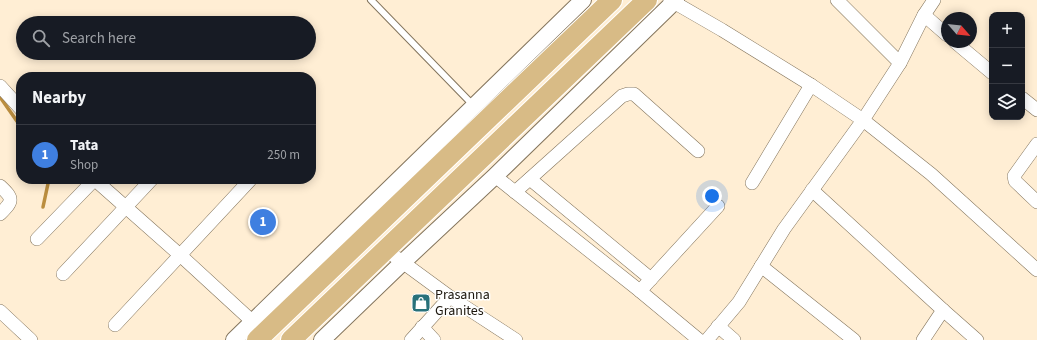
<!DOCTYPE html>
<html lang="en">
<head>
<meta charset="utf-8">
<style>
	:root { --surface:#171b24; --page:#20242c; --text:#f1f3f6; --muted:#9ea1a6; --line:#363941; --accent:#0f766e }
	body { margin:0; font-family:"Source Sans 3",sans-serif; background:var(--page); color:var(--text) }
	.controls { position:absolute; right:12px; top:12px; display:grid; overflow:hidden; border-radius:8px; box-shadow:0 2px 10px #0003 }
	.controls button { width:36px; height:36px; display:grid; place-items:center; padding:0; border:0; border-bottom:1px solid var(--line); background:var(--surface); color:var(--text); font:20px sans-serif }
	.compass { position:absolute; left:941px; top:12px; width:36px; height:36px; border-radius:50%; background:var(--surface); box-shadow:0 2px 10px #0003; rotate:118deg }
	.you { position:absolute; left:712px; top:196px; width:14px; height:14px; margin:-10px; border:3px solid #fff; border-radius:50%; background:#1a73e8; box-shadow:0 0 0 6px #1a73e833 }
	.badge { display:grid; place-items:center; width:26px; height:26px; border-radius:50%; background:var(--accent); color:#fff; font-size:13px; font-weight:700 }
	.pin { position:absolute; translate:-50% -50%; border:2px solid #fff; box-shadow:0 1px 4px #0006 }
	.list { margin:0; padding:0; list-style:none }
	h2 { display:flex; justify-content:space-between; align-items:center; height:52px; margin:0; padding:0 16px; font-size:17px }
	h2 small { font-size:13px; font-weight:400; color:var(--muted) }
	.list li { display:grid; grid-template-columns:26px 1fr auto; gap:12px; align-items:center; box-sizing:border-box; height:60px; padding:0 16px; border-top:1px solid var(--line) }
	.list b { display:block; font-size:15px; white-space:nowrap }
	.list p { margin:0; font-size:13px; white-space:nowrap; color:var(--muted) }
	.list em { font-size:13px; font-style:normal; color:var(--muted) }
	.icon { flex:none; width:22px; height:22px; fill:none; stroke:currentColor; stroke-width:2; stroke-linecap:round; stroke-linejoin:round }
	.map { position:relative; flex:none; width:1037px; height:340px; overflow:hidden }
	.search { position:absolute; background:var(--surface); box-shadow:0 2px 10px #0003; left:16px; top:16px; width:300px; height:44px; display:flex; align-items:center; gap:10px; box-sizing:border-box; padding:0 14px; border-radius:22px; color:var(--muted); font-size:15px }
	.panel { position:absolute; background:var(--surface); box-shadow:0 2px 10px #0003; left:16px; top:72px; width:300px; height:112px; border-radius:16px }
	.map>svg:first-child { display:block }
</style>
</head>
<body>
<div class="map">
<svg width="1037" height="340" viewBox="0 0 1037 340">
	<rect width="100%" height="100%" fill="#ffeed4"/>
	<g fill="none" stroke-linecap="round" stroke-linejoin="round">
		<!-- stream -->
		<g stroke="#bb8e3f" stroke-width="3.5">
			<path d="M0 97 21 127"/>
			<path d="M43 207 49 179"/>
		</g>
		<defs>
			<path id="service" d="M371 0 473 105"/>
			<g id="minor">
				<path d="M670 0 722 30 811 85 863 120 931 174 1037 270"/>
				<path d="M837 0 900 63"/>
				<path d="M924 15 947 35"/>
				<path d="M955 42 992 73"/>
				<path d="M0 86 21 109"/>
				<path d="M1022 98 1037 110"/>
				<path d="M1037 144 1014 176 1015 181 1037 202"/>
				<path d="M495 176 515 192 640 291 718 206"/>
				<path d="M94 179 180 255 253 322"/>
				<path d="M530 179 651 279"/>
				<path d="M752 183 811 85"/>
				<path d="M0 186C14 199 13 201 0 214"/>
				<path d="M812 190 943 310 923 340"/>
				<path d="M515 192 622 96 628 94H634L698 151"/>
				<path d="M37 239 95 179"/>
				<path d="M386 250 450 297 516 340"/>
				<path d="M761 266 854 340"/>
				<path d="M63 274 152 179"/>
				<path d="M640 291 699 340"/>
				<path d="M943 310 977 340"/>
				<path d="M0 311 31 340"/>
				<path d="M115 325 251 179"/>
				<path d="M718 326 734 340"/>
				<path d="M422 327 434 340"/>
				<path d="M411 340 450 297"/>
				<path d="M707 340 739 302 784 229 863 120 900 63 924 15 934 0"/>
			</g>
			<g id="tertiary">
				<path d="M234 340 583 0"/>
				<path d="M322 340 403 262 495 176 676 0"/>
			</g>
			<g id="primary">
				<path d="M257 340 612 0"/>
				<path d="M291 340 647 0"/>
			</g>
		</defs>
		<!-- service casing -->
		<use href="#service" stroke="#84755d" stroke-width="8"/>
		<!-- minor casing -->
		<use href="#minor" stroke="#84755d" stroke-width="14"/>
		<!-- tertiary casing -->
		<use href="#tertiary" stroke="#84755d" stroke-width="18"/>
		<!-- primary casing -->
		<use href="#primary" stroke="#fff" stroke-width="22"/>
		<!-- service -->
		<use href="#service" stroke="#fff" stroke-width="6"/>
		<!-- minor -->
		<use href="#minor" stroke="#fff" stroke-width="13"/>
		<!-- tertiary -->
		<use href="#tertiary" stroke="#fff" stroke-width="16"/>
		<!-- primary -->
		<use href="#primary" stroke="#d8bb86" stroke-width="20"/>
	</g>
	<!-- icons -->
	<defs>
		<symbol id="shop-square" viewBox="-11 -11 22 22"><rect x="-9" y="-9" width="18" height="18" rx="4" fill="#28717a" stroke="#fff"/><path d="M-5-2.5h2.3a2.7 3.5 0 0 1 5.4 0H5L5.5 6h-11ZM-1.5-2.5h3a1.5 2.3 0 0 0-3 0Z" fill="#fff"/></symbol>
	</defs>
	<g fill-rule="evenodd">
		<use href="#shop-square" x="410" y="292" width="22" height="22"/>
	</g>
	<g text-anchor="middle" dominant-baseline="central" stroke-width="3" stroke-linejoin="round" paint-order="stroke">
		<!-- poi labels -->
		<g font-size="14" fill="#1c160d" stroke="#fff" text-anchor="start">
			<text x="435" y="295">Prasanna<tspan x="435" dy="16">Granites</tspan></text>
		</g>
	</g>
</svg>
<div class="controls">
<button>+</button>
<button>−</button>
<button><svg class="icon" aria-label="layers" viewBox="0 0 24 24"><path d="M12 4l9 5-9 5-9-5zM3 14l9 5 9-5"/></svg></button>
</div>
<svg class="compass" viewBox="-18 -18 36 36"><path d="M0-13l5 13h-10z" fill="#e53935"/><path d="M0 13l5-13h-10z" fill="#9ea1a6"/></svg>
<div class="you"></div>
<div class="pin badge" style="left:263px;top:222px;background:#3f7fe0">1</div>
<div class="search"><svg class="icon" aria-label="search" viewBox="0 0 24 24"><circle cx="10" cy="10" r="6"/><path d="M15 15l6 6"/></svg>Search here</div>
<section class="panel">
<h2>Nearby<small></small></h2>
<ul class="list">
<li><span class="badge" style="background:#3f7fe0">1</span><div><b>Tata</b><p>Shop</p></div><em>250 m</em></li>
</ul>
</section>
</div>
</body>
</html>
